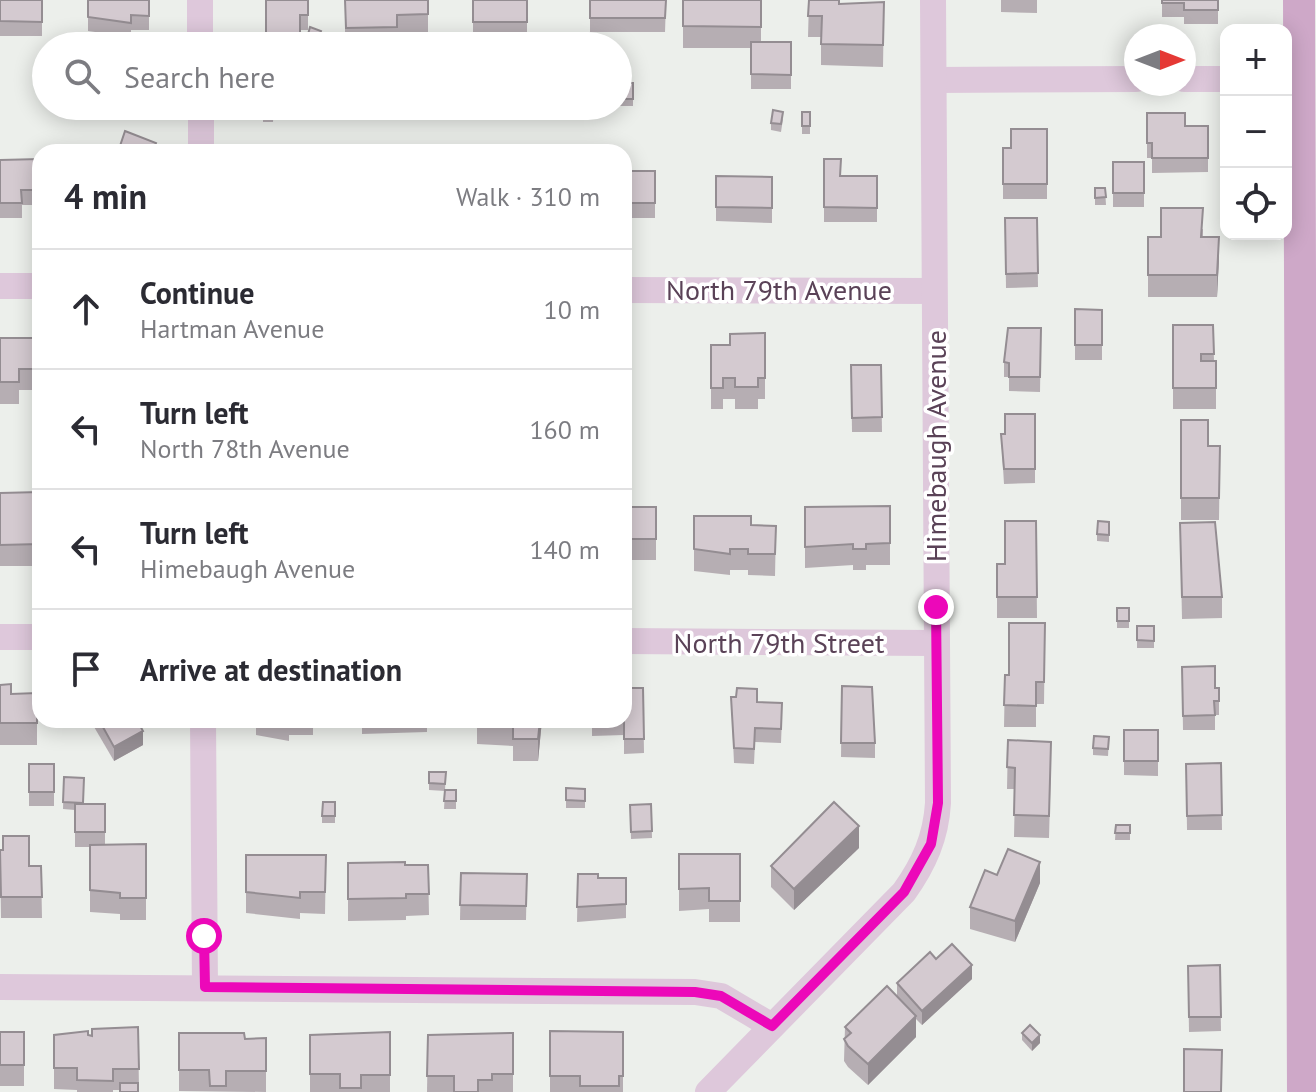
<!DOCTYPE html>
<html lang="en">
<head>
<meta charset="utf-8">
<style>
	:root { --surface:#fff; --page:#f2f2f3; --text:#2b2b33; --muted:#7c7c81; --line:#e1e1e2 }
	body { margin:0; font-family:"PT Sans",sans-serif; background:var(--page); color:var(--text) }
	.controls { position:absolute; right:24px; top:24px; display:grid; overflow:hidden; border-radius:16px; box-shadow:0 4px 20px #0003 }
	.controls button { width:72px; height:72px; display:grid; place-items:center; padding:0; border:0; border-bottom:2px solid var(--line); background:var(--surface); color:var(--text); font:40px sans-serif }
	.compass { position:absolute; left:1124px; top:24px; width:72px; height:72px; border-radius:50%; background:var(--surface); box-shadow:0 4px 20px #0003; rotate:90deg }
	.stop { position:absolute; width:24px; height:24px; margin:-18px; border:6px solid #ec08b9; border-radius:50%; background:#fff }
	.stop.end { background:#ec08b9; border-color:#fff; box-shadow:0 2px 8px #0008 }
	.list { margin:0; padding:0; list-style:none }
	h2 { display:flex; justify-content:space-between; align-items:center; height:104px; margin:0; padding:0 32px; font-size:34px }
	h2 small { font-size:26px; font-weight:400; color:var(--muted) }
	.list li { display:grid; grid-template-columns:52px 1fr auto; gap:24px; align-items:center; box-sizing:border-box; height:120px; padding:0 32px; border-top:2px solid var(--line) }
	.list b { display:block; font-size:30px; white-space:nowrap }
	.list p { margin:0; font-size:26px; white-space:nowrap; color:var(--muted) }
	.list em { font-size:26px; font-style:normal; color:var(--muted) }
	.icon { flex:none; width:44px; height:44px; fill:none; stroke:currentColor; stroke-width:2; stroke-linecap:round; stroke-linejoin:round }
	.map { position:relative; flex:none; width:1316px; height:1092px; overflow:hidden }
	.search { position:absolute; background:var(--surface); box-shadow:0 4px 20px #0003; left:32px; top:32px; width:600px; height:88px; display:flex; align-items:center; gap:20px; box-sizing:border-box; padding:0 28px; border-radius:44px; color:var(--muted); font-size:30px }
	.panel { position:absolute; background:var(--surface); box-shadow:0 4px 20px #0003; left:32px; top:144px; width:600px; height:584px; border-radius:24px }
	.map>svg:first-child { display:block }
</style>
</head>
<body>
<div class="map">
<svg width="1316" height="1092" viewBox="0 0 1316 1092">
	<rect width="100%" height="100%" fill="#ecefeb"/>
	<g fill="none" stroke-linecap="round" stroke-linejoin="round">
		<!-- minor -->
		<g stroke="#dec8db" stroke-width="26">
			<path d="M200 0V46"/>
			<path d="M1184 79H1226"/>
			<path d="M935 80 1136 79"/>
			<path d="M201 106V152"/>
			<path d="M0 286H40"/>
			<path d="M624 290 934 291"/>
			<path d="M0 637H40"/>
			<path d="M624 641 934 643"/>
			<path d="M203 720 205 987"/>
			<path d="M0 987 695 992 721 996 772 1026"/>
			<path d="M708 1092 904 892C924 864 936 837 938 803L933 0"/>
		</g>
		<!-- major -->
		<path stroke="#cea8c8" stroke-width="32" d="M1299 0 1303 1092"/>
	</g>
	<!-- wall -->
	<g fill="#b6aeb3">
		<rect x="0" y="0" width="42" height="36"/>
		<path d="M88 0H149V30H131V37L88 31Z"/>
		<path d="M266 0H308V30H300V46H266Z"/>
		<path d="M345 0H428V36H397V46H345Z"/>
		<rect x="473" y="0" width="54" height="36"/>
		<path d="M590 0H666L665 32H590Z"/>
		<path d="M683 0H761V42H791V89H751V48H683Z"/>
		<path d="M809 0H840V4L884 2 883 67 821 65V37H808Z"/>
		<path d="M1001 0H1037V13L1001 12Z"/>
		<path d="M1162 0H1218V24H1184V17H1162Z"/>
		<path d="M307 38 321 39 318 46H308L307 45Z"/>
		<rect x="618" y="83" width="15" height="23"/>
		<path d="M263 106H274L273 122H263Z"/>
		<rect x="802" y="112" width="8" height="22"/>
		<path d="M1147 113 1185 126H1208V172L1152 173V158H1147Z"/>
		<path d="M783 119 781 132 771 130V123Z"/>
		<path d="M1047 129V199H1003V148H1011Z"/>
		<path d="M40 159V205H22V218H0V160Z"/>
		<path d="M824 159 841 176H877V222H824Z"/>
		<rect x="1113" y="162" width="31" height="45"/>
		<rect x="624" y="171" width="31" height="47"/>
		<path d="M716 176 772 177V223L716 221Z"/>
		<path d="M1095 188H1105L1106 205H1095Z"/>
		<path d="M1005 218H1037L1038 287 1006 288Z"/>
		<path d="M1203 229V237L1219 258 1217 297H1148V237H1161Z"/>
		<path d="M1075 309 1102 310V360H1075Z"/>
		<path d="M1173 325H1213L1214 361H1216V409H1173Z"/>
		<path d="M1041 328 1040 392 1009 391V377H1004V362Z"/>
		<path d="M765 333V399H758V409H735V399H723V409H711V345H730Z"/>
		<path d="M0 338H40V390H19V404H0Z"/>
		<path d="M851 365H881L882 432H852Z"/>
		<path d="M1035 414V483L1004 484 1001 434H1005Z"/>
		<path d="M1181 420 1208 446H1220L1219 520H1181Z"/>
		<path d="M40 492V566H0V493Z"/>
		<path d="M890 506V565H866V570H853V565L805 568V507Z"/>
		<rect x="624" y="507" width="32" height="53"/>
		<path d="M694 516 751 525 776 526 775 576 748 575V570H730V575L694 571Z"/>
		<path d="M1036 521 1037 618H997V564H1005Z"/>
		<path d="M1109 522V542L1097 541V534Z"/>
		<path d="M1180 523 1222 597V618L1182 619Z"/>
		<rect x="1117" y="608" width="12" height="20"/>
		<path d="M1045 623 1044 704H1036V727H1004L1005 675H1009Z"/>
		<rect x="1137" y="626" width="17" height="22"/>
		<path d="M1182 667 1215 688H1219V715H1215V730H1183Z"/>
		<path d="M0 685 11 694 37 693V745H0Z"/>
		<path d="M842 686 875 743V758L841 757Z"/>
		<path d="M643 688 644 753 624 754V735L592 736V720Z"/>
		<path d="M731 697 757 702 782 717 781 743 755 742 754 764 734 763Z"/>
		<path d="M90 720H137L143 745 114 761Z"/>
		<path d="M256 720H313V735H289V741L256 735Z"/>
		<path d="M362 720H427V732L362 734Z"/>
		<path d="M477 720H542L538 761H513V746L477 744Z"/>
		<path d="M1124 730H1158V776L1124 775Z"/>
		<path d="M1109 737 1108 756 1093 755V748Z"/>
		<path d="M1008 740 1051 763 1049 838 1014 837 1015 789H1007Z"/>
		<path d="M1221 763 1222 830H1187L1186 764Z"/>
		<rect x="29" y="764" width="25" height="42"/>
		<path d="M429 772H446L445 790H456V809H444L445 791 429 790Z"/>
		<path d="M64 777 83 804H105V845L146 844V920H120V914L90 912V847H75V810L63 809Z"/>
		<path d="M566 788 585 789V808H566Z"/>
		<path d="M335 802V823H322V816Z"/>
		<path d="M651 804 652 838 631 839 630 805Z"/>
		<path d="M1116 825H1130V840H1115Z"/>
		<path d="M859 848 794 910 771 887V866Z"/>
		<path d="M0 850 29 866H41L42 918H1Z"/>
		<path d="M679 854H740V922H709V909L679 911Z"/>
		<path d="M246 855H326L325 914 300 913V919L246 913Z"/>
		<path d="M348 863 405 865H428L429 915 406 916V920L348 921Z"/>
		<path d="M461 873 527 874 526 920H460Z"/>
		<path d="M578 874 598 878H626V918L577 922Z"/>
		<path d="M997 875 1040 883 1015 942 970 929V907Z"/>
		<path d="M936 959 972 979 922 1025 916 1019V1037L868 1085 848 1067 844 1061 845 1027 897 996V983Z"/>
		<path d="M1220 965 1221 1031 1189 1032 1188 966Z"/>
		<path d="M138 1027 139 1090H113V1092H77V1090L54 1089V1068L88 1035Z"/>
		<path d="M550 1031 623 1032V1092H550Z"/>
		<rect x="0" y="1032" width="24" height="54"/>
		<path d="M390 1032V1092H310V1035Z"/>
		<path d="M179 1033 245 1039 266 1038V1092L179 1091Z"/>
		<path d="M513 1033V1092H427L428 1035Z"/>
		<path d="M1022 1033 1040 1043 1032 1051 1022 1040Z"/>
	</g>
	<!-- shaded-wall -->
	<g fill="#948d92">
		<path d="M321 31V39L318 46H317V42Z"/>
		<path d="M1219 237V258L1217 297V275Z"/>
		<path d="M540 720H542L538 761V739Z"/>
		<path d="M143 731V745L114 761V747Z"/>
		<path d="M859 826V848L794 910V889Z"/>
		<path d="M1040 862V883L1015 942V921Z"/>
		<path d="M972 965V979L922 1025V1011Z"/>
		<path d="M916 1016V1037L868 1085V1064Z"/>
		<path d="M1040 1035V1043L1032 1051V1043Z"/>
	</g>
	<!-- building -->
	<g fill="#d4cad0" stroke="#948d92" stroke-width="2">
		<path d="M0 0H42V22L0 21Z"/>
		<path d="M88 0H149V16L131 15V23L88 17Z"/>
		<path d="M266 0H308V15H300V39H266Z"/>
		<path d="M345 0H428V14L397 15V27L346 28Z"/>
		<rect x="473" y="0" width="54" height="22"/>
		<path d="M590 0H666L665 18H590Z"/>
		<path d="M683 0H761V27L683 26Z"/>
		<path d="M809 0H839V4L884 2 883 45 821 44 822 16H808Z"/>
		<path d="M1162 0H1218V10H1184V3H1162Z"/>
		<path d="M310 27 321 31 317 42 307 38Z"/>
		<path d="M751 42H791V75L751 74Z"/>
		<rect x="618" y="83" width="15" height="16"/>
		<path d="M263 106H274L273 115H263Z"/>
		<path d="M773 110 783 112 781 124 771 123Z"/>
		<rect x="802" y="112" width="8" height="14"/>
		<path d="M1147 113H1185V126H1208V158H1152V143H1147Z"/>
		<path d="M1011 129H1047V184H1003V148H1011Z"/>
		<path d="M125 131 156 143 153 152H118Z"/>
		<path d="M40 159V190H21L22 203H0V160Z"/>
		<path d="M824 159H841L840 176H877V208L824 207Z"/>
		<rect x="1113" y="162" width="31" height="31"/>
		<rect x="624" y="171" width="31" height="32"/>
		<path d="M716 176 772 177V208L716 207Z"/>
		<path d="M1095 188H1105L1106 197 1095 198Z"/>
		<path d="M1161 208H1203L1201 237H1219L1217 275H1148V237H1161Z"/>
		<path d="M1005 218H1037L1038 273 1006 274Z"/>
		<path d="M1075 309 1102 310V345H1075Z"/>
		<path d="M1173 325H1213L1214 354H1201V361H1216V388H1173Z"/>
		<path d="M1008 328H1041L1040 377H1009V363L1004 362Z"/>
		<path d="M765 333V378H758V387H735V378H723V388H711V345H730V334Z"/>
		<path d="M0 338H40V369H19V382H0Z"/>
		<path d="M851 365H881L882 417 852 418Z"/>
		<path d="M1005 414H1035V469H1004L1001 434H1005Z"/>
		<path d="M1181 420H1208V446H1220L1219 498H1181Z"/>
		<path d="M40 492V544L0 545V493Z"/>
		<path d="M890 506V543L866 544V549H853V544L805 547V507Z"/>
		<rect x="624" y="507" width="32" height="32"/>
		<path d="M694 516H751V525L776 526 775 554H748V549H730V554L694 549Z"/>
		<path d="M1005 521H1036L1037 597H997V564H1005Z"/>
		<path d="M1098 521 1109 522V535L1097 534Z"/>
		<path d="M1215 522 1222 597H1182L1180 523Z"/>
		<rect x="1117" y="608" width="12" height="13"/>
		<path d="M1009 623H1045L1044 682H1036V706L1004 705 1005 675H1009Z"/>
		<path d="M1137 626H1154V641L1137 640Z"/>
		<path d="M1215 666V688H1219V701H1214L1215 715 1183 716 1182 667Z"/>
		<path d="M11 684V694L37 693V723H0V685Z"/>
		<path d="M842 686 872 687 875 743H841Z"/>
		<path d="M624 688H643L644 739H624V721H592V720H624Z"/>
		<path d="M737 688 757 689V702L782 703 781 729 755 728 754 749 734 748 731 697H736Z"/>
		<path d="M99 720H137L143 731 114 747Z"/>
		<path d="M256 720H313H289V726Z"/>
		<path d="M477 720H540L538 739H513V725L477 722Z"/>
		<rect x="1124" y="730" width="34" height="31"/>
		<path d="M1094 736 1109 737 1108 749 1093 748Z"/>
		<path d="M1008 740 1051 742 1049 816 1014 815 1015 768 1007 767Z"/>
		<path d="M1221 763 1222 815 1187 816 1186 764Z"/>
		<rect x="29" y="764" width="25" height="28"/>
		<path d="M429 772H446L445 784 429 783Z"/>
		<path d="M64 777 84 778 83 803 63 802Z"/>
		<path d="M566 788 585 789V801L566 800Z"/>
		<path d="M445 790H456V801H444Z"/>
		<path d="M323 802H335V816H322Z"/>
		<path d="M834 802 859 826 794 889 771 866Z"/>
		<rect x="75" y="804" width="30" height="28"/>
		<path d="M651 804 652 831 631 832 630 805Z"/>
		<path d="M1116 825H1130V833H1115Z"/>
		<path d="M3 836H29V866H41L42 897H1L0 850H3Z"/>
		<path d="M146 844V898H120V893L90 890V845Z"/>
		<path d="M1008 849 1040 862 1015 921 970 907 985 870 997 875Z"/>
		<path d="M679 854H740V901H709V888L679 889Z"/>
		<path d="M246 855H326L325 892H300V898L246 892Z"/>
		<path d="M405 862V865H428L429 894H406V898L348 899V863Z"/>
		<path d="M461 873 527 874 526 906 460 905Z"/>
		<path d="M578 874H598V878H626V904L577 907Z"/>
		<path d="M952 944 972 965 922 1011 897 983 930 952 936 959Z"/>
		<path d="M1220 965 1221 1017H1189L1188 966Z"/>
		<path d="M887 986 916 1016 868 1064 848 1046 844 1039 851 1033 845 1027Z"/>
		<path d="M1030 1025 1040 1035 1032 1043 1022 1033Z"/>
		<path d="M138 1027 139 1069H113V1081L77 1080V1068H54V1035L88 1031V1035L92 1036V1029Z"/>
		<path d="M550 1031 623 1032V1076H619V1086H580V1076H550Z"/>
		<rect x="0" y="1032" width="24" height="33"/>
		<path d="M390 1032V1075H361V1088H340V1074H310V1035Z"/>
		<path d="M179 1033H244L245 1039 266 1038V1071H226V1086H210L209 1070H179Z"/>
		<path d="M513 1033V1074H492V1080H478V1092H454V1076H427L428 1035Z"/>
		<path d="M1184 1049 1222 1050 1221 1092H1184Z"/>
		<rect x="120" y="1083" width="18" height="9"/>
	</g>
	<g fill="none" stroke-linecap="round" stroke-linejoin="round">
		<!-- route -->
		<path stroke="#ec08b9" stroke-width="10" d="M204 936 205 987 695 992 721 996 772 1026 904 892 931 844 938 803 936 607"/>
	</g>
	<g text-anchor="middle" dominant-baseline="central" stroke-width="7" stroke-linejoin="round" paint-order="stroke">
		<!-- street labels -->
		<g font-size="28" fill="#5a4257" stroke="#fff">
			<text x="779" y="289">North 79th Avenue</text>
			<text transform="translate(935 446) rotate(-90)">Himebaugh Avenue</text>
			<text x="779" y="642">North 79th Street</text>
		</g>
	</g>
</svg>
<div class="controls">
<button>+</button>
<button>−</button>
<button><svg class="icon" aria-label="locate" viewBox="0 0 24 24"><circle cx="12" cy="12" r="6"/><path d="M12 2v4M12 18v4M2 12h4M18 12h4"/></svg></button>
</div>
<svg class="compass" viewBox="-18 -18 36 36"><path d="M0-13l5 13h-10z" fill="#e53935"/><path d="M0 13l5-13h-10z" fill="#7c7c81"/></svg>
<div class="stop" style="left:204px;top:936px"></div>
<div class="stop end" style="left:936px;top:607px"></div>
<div class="search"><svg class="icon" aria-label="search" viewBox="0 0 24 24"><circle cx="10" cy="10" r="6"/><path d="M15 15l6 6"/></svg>Search here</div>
<section class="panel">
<h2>4 min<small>Walk · 310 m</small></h2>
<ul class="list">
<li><svg class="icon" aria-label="ahead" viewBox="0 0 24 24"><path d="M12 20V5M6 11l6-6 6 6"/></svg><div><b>Continue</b><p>Hartman Avenue</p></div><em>10 m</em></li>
<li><svg class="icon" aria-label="left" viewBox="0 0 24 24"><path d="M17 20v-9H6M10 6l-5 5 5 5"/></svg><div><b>Turn left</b><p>North 78th Avenue</p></div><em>160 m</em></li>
<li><svg class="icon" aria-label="left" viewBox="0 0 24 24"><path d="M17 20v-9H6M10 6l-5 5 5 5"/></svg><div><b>Turn left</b><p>Himebaugh Avenue</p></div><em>140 m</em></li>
<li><svg class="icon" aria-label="arrive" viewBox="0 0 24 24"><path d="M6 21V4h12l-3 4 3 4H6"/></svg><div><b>Arrive at destination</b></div></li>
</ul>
</section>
</div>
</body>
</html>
